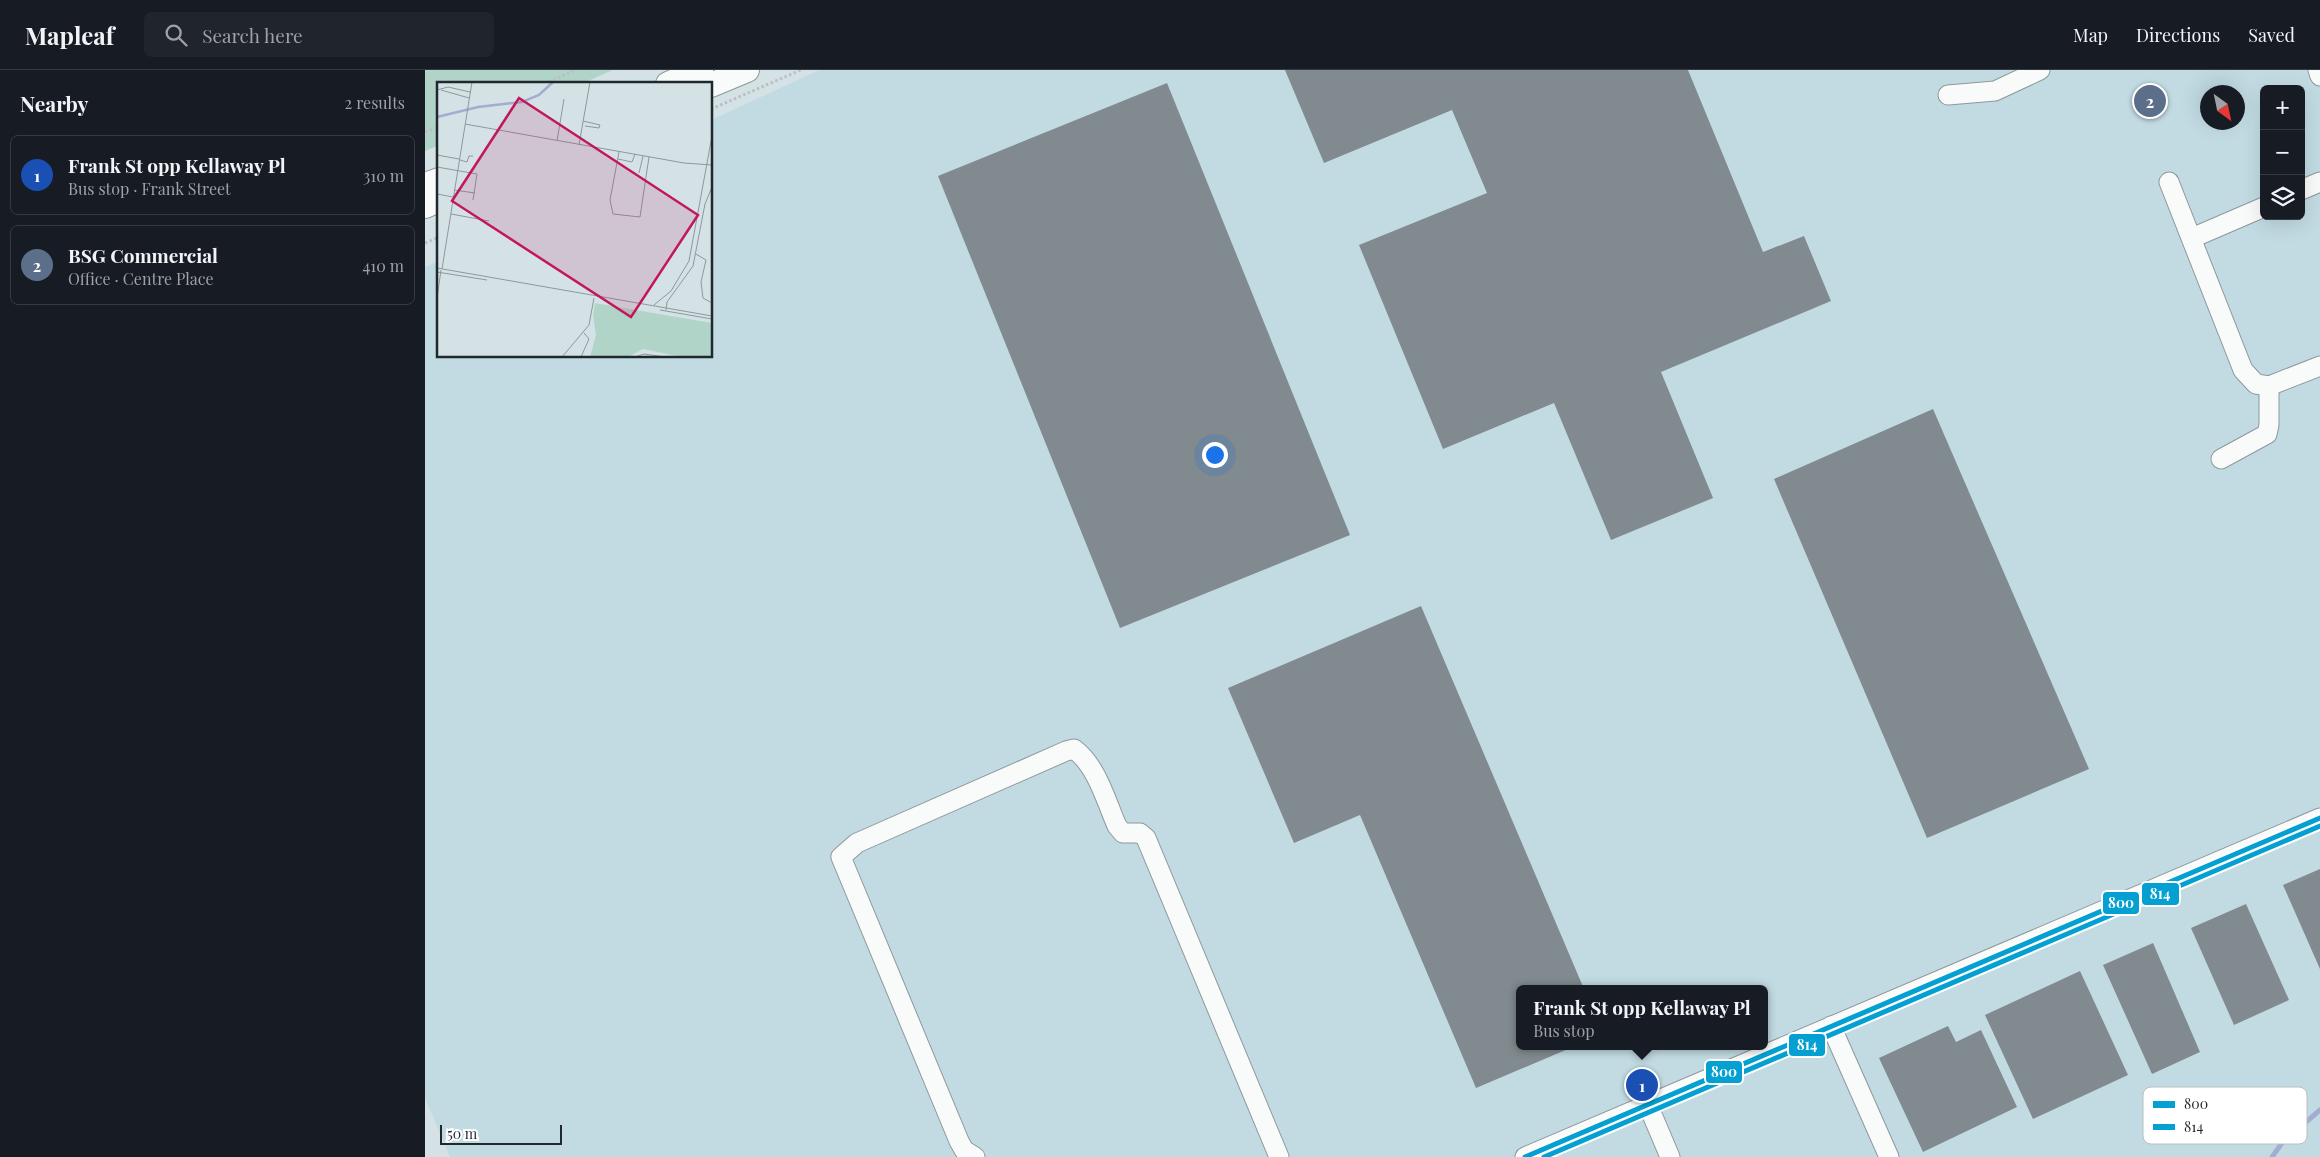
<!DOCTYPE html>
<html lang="en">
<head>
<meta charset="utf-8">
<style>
	:root { --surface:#171b24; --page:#20242c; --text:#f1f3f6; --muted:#9ea1a6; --line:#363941; --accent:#5e696d }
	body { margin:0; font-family:"Playfair Display",serif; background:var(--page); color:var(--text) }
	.controls { position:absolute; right:15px; top:15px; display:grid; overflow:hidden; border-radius:8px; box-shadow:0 5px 20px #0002 }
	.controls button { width:45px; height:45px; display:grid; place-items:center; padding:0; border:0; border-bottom:1px solid var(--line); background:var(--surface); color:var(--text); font:25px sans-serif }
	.compass { position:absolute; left:1775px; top:15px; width:45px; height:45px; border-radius:50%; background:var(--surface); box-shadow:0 5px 20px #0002; rotate:147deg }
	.scale { position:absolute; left:15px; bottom:12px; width:122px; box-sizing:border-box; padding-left:5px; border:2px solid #1f282c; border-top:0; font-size:14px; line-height:18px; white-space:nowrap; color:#1f282c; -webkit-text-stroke:4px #fff; paint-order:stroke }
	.you { position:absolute; left:789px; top:384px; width:18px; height:18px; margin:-12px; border:4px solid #fff; border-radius:50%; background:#1a73e8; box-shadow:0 0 0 8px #1a73e833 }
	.badge { display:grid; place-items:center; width:32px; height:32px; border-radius:50%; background:var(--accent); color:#fff; font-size:16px; font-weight:700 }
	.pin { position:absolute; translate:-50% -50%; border:2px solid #fff; box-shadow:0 1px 5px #0006 }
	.popup { position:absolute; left:1091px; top:915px; width:252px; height:65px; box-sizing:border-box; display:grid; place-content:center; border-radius:8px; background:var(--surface); filter:drop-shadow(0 1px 4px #0005); font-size:16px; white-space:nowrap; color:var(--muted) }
	.popup b { font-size:19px; color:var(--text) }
	.popup::after { content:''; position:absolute; left:50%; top:100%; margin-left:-10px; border:10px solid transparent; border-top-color:var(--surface) }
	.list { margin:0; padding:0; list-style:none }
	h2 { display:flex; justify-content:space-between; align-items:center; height:65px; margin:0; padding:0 20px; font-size:21px }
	h2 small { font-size:16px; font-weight:400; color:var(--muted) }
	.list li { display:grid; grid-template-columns:32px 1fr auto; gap:15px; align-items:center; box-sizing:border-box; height:80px; margin:0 10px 10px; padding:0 10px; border:1px solid var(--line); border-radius:8px }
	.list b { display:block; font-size:19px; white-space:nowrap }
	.list p { margin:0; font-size:16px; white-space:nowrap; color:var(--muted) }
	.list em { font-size:16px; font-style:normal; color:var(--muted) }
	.icon { flex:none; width:28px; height:28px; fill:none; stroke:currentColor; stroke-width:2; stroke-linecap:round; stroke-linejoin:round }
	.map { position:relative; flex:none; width:1895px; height:1087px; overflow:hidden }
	header { display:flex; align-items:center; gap:30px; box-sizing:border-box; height:70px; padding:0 25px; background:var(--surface); border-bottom:1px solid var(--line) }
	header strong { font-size:24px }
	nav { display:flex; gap:28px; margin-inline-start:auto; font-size:18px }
	.search { width:350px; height:45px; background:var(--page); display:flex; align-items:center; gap:12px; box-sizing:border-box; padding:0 18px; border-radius:8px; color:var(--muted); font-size:19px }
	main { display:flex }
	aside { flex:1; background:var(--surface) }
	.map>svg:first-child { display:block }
</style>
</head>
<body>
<header>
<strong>Mapleaf</strong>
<div class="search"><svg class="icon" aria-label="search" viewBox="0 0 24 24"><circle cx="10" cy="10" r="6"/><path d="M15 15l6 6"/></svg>Search here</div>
<nav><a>Map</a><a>Directions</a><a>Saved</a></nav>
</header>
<main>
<aside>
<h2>Nearby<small>2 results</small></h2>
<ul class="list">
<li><span class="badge" style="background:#1a4fb4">1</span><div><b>Frank St opp Kellaway Pl</b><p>Bus stop · Frank Street</p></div><em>310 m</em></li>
<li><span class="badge" style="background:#5c6f8a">2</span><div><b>BSG Commercial</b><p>Office · Centre Place</p></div><em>410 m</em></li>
</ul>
</aside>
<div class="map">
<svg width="1895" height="1087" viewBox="0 0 1895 1087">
	<rect width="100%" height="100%" fill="#d4e2e6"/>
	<!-- built -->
	<path fill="#c2dbe3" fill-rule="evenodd" d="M394 0H1895V1087H25L0 1028V197L14 191V286H286V50ZM1839 19H1876V146H1839ZM1782 22H1812V52H1782ZM1094 919H1340V976H1094Z"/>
	<!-- green -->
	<path fill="#b0d5c8" d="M0 0H188L156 14H14V75L0 81Z"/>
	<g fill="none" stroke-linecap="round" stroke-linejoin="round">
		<!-- stream -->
		<path stroke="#a2add1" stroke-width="5" d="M1847 1087 1857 1073 1895 1040"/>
	</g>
	<!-- building -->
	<g fill="#818a8e">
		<path d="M860 0H1263L1338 182 1379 166 1406 231 1236 302 1288 428 1186 470 1129 333 1018 379 934 175 1062 123 1027 40 899 93Z"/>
		<path d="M742 13 925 465 695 558 513 106Z"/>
		<path d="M1508 339 1664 699 1502 768 1349 409Z"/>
		<path d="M996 536 1159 919H1094V976H1150L1051 1018 935 745 869 773 803 618Z"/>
		<path d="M1895 799V899L1858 815Z"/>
		<path d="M1821 834 1864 930 1809 955 1766 858Z"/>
		<path d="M1728 873 1775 982 1727 1004 1678 895Z"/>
		<path d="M1655 901 1703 1005 1608 1049 1560 945Z"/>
		<path d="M1523 956 1531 972 1556 960 1592 1037 1498 1082 1454 988Z"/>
	</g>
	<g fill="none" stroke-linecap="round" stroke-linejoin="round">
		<defs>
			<g id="minor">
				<path d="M1893 0 1895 6"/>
				<path d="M1523 25 1570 21 1615 0"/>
				<path d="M1744 112 1818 300 1831 314 1844 316 1895 296"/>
				<path d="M1876 120 1895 112"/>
				<path d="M1767 168 1839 137"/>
				<path d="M1796 389 1842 364 1844 355V316"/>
				<path d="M1406 956 1464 1087"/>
				<path d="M1223 1035 1245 1087"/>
				<path d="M550 1087 539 1080 534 1071 416 787 432 773 641 681 649 679C672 696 681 731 692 756L698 763H715L721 768 854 1087"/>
				<path d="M1100 1087 1895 748"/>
			</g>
			<g id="major">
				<path d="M243 14 276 0"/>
				<path d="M286 15 322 0"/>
				<path d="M0 115 14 110"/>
				<path d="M0 136 14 130"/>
			</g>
		</defs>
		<!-- minor casing -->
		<use href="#minor" stroke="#8e989b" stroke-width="21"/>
		<!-- major casing -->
		<use href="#major" stroke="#8e989b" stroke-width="26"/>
		<!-- path -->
		<g stroke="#bac0c2" stroke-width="3" stroke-dasharray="2.5 2.5" stroke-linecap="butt">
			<path d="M119 14 150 0"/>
			<path d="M286 39 376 0"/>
			<path d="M0 62 14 57"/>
			<path d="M0 173 14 167"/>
		</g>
		<!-- minor -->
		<use href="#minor" stroke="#f9fbfb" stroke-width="19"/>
		<!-- major -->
		<use href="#major" stroke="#f9fbfb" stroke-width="24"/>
		<defs>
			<path id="bus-1" d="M1100 1087 1895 748"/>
			<path id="bus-2" d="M1119 1087 1895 756"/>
		</defs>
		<!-- bus-1 casing -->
		<use href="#bus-1" stroke="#fff" stroke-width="9"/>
		<!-- bus-2 casing -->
		<use href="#bus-2" stroke="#fff" stroke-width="9"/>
		<!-- bus-1 -->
		<use href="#bus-1" stroke="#05a0d2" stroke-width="5"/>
		<!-- bus-2 -->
		<use href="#bus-2" stroke="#05a0d2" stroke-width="5"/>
	</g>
	<!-- overview -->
	<g transform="translate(12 12)">
		<rect width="275" height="275" fill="#d4e2e6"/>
		<path d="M158 221 275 241V275H245L206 267 191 275H153L159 253 156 233Z" fill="#b0d5c8"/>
		<path fill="none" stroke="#a2add1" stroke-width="2.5" d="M0 35 41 25 85 20 102 13 116 0"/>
		<path fill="none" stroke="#8c989c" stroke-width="1" d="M0 8 11 5 33 10M4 8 32 16M146 39 163 43 162 46 148 44M28 42 247 81 275 83M120 59 127 17M142 63 153 0M182 70 173 118 176 132 203 135 212 75M0 73 22 77M181 77 195 80 198 72M23 78 30 80 32 74H36M0 85 40 92 36 118M202 91 206 74M17 108 38 111M0 112 16 115M14 132 52 139M259 172 269 178 264 200 266 216 275 221M0 186 275 234M5 187 35 0M0 190 50 198M0 216 4 188M217 223 234 209 252 179 275 54M223 228 275 237M229 228 230 220 256 184 268 122 275 105M125 275 152 243 157 216M144 275 152 257 147 251M198 275 207 272 228 275"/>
		<path fill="#c2185b" fill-opacity="0.15" stroke="#c2185b" stroke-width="2.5" d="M82 16 261 133 194 235 15 119Z"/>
		<rect width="275" height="275" fill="none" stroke="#1f282c" stroke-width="2.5"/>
	</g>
	<!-- legend -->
	<rect x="1718" y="1017" width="164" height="57" rx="8" fill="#fff" stroke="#bcbec0" stroke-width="1"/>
	<rect x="1728" y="1031" width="22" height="7" fill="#05a0d2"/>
	<rect x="1728" y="1054" width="22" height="6" fill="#05a0d2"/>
	<g font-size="14" fill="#1f282c">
		<text x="1759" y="1039">800</text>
		<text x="1759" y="1062">814</text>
	</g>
	<g stroke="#fff" stroke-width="2">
		<rect x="1716" y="812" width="39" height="24" rx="5" fill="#05a0d2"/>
		<rect x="1677" y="821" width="38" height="24" rx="5" fill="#05a0d2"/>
		<rect x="1363" y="963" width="38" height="24" rx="5" fill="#05a0d2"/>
		<rect x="1280" y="990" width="38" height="24" rx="5" fill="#05a0d2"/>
	</g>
	<g font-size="14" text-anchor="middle" font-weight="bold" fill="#fff">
		<text x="1735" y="829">814</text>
		<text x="1696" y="838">800</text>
		<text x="1382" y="980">814</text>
		<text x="1299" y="1007">800</text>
	</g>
</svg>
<div class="controls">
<button>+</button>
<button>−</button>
<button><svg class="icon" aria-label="layers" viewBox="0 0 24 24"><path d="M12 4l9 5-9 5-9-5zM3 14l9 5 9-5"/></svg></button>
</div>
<svg class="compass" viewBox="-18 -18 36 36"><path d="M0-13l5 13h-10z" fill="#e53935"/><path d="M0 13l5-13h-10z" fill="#9ea1a6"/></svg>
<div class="scale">50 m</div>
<div class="you"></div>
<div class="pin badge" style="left:1217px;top:1015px;background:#1a4fb4">1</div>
<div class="popup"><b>Frank St opp Kellaway Pl</b>Bus stop</div>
<div class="pin badge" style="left:1725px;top:31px;background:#5c6f8a">2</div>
</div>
</main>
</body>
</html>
